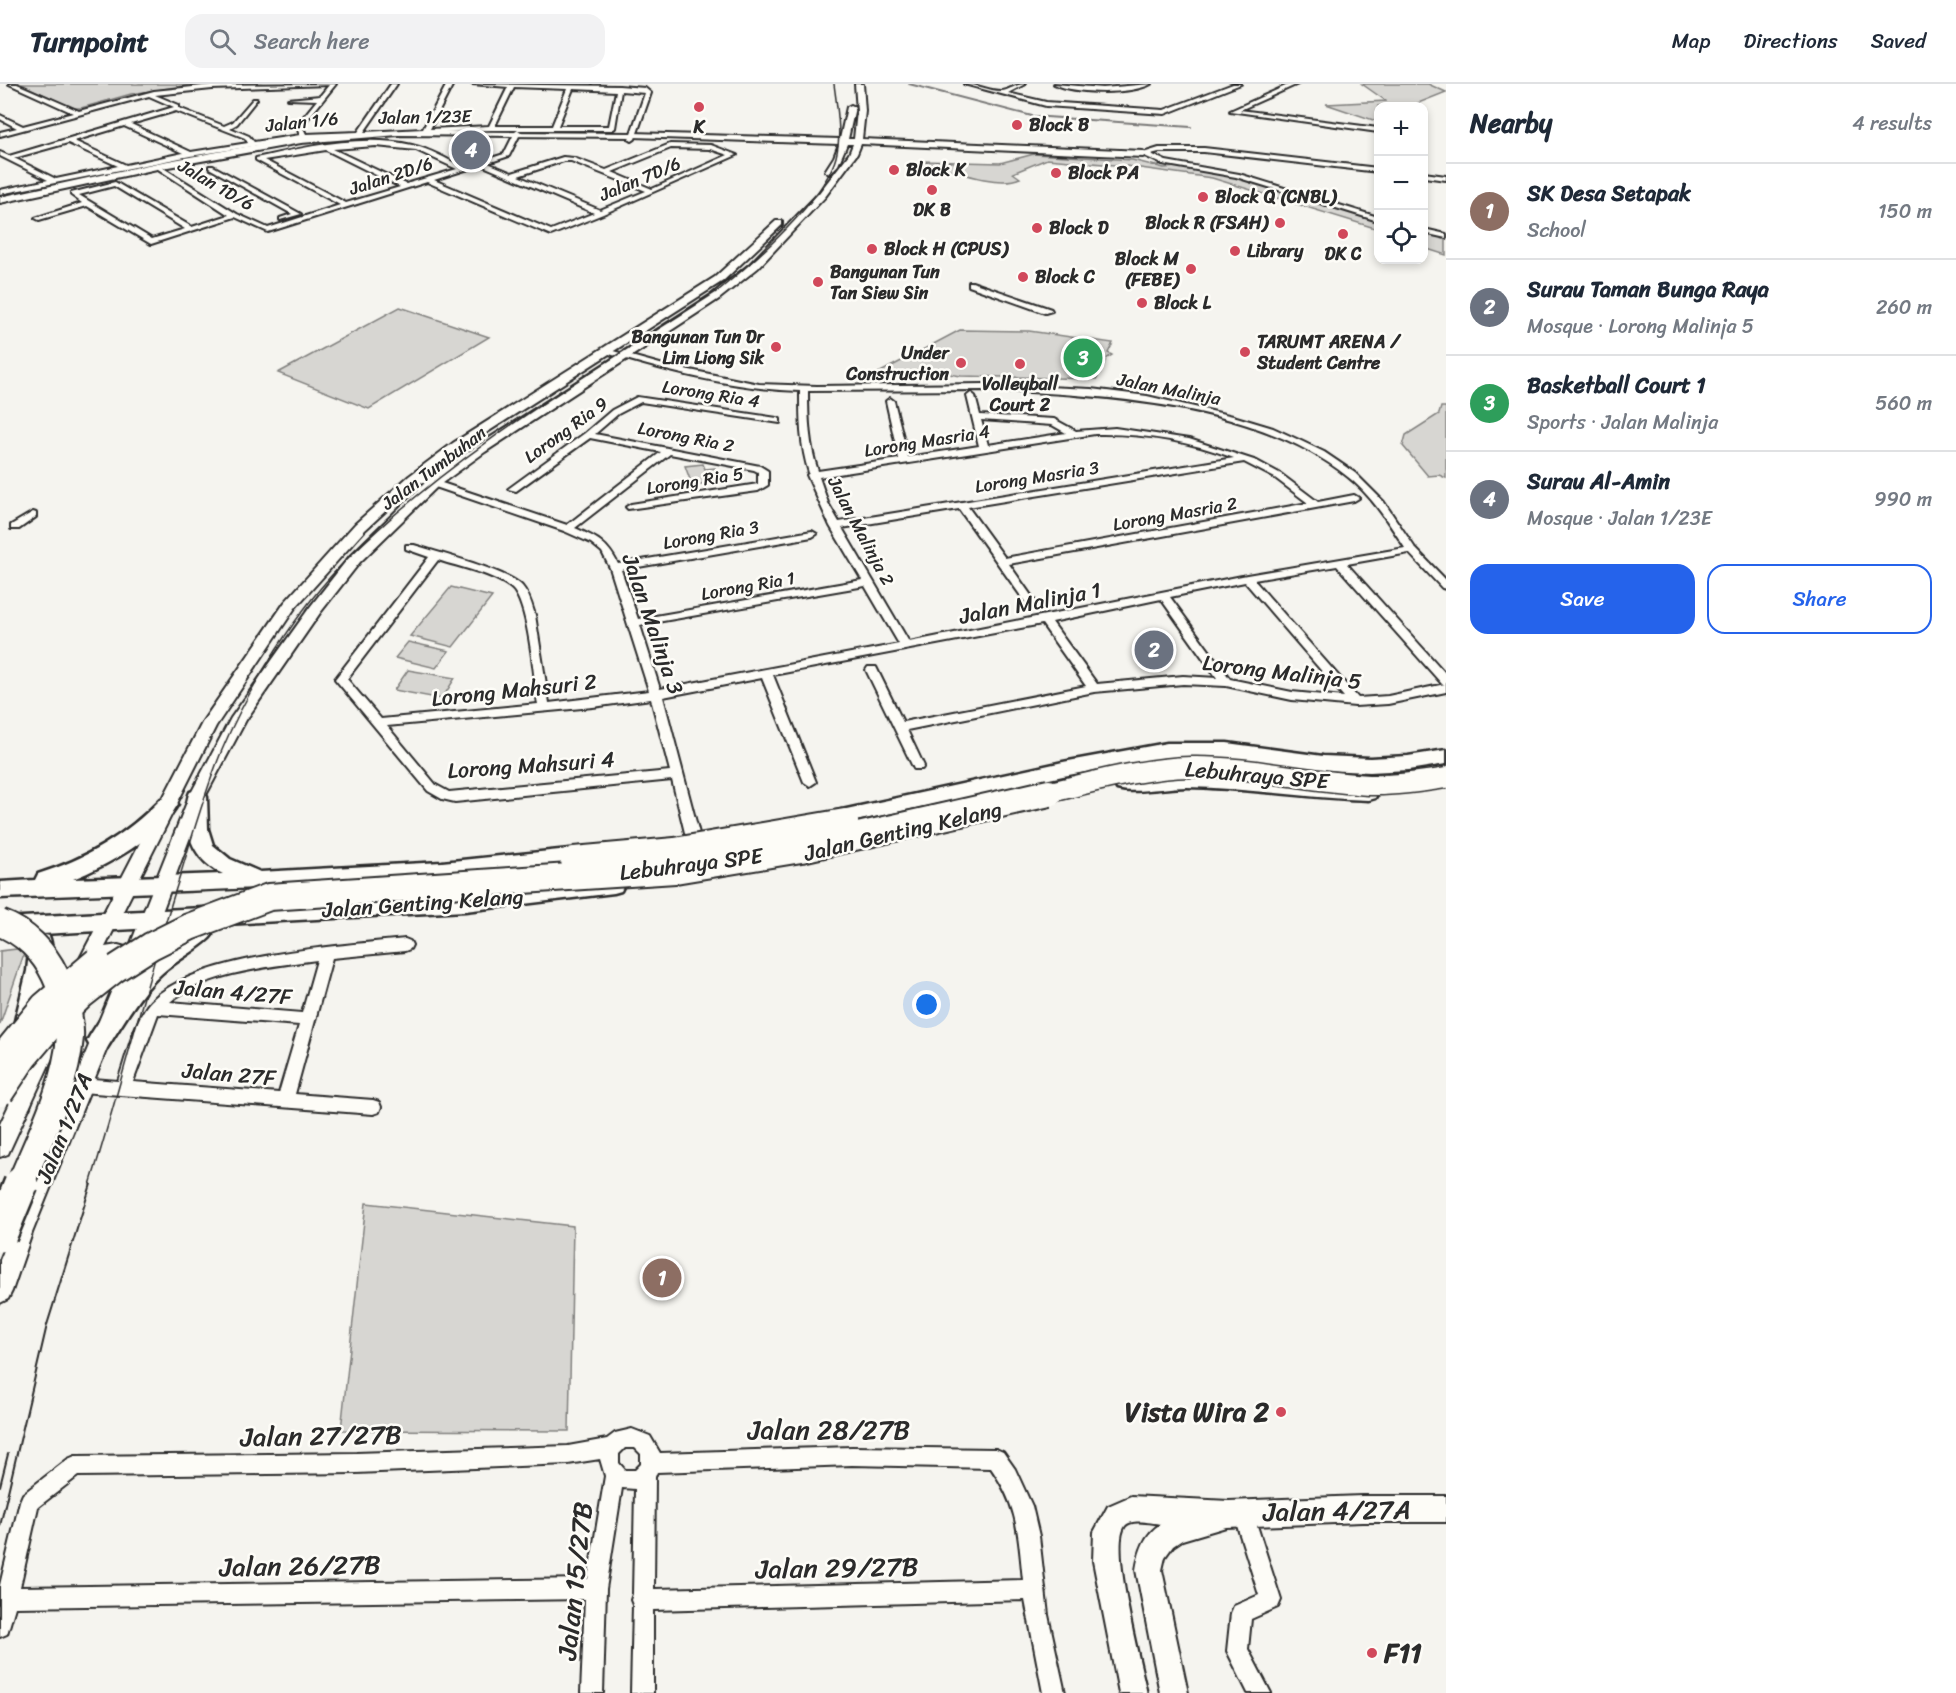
<!DOCTYPE html>
<html lang="en">
<head>
<meta charset="utf-8">
<style>
	:root { --surface:#fff; --page:#f2f2f3; --text:#1f2937; --muted:#747a83; --line:#e0e1e3; --accent:#2563eb }
	body { margin:0; font-family:Sriracha,sans-serif; background:var(--page); color:var(--text) }
	.controls { position:absolute; right:18px; top:18px; display:grid; overflow:hidden; border-radius:12px; box-shadow:0 3px 9px #0003 }
	.controls button { width:54px; height:54px; display:grid; place-items:center; padding:0; border:0; border-bottom:2px solid var(--line); background:var(--surface); color:var(--text); font:30px sans-serif }
	.you { position:absolute; left:927px; top:921px; width:21px; height:21px; margin:-15px; border:4px solid #fff; border-radius:50%; background:#1a73e8; box-shadow:0 0 0 9px #1a73e833 }
	.badge { display:grid; place-items:center; width:39px; height:39px; border-radius:50%; background:var(--accent); color:#fff; font-size:20px; font-weight:700 }
	.pin { position:absolute; translate:-50% -50%; border:3px solid #fff; box-shadow:0 2px 6px #0006 }
	.list { margin:0; padding:0; list-style:none }
	h2 { display:flex; justify-content:space-between; align-items:center; height:78px; margin:0; padding:0 24px; font-size:26px }
	h2 small { font-size:20px; font-weight:400; color:var(--muted) }
	.list li { display:grid; grid-template-columns:39px 1fr auto; gap:18px; align-items:center; box-sizing:border-box; height:96px; padding:0 24px; border-top:2px solid var(--line) }
	.list b { display:block; font-size:22px; white-space:nowrap }
	.list p { margin:0; font-size:20px; white-space:nowrap; color:var(--muted) }
	.list em { font-size:20px; font-style:normal; color:var(--muted) }
	.actions { display:flex; gap:12px; padding:18px 24px }
	.actions a { flex:1; padding:14px 0; border:2px solid var(--accent); border-radius:18px; text-align:center; font-size:21px; color:var(--accent) }
	.actions .main { background:var(--accent); color:#fff }
	.icon { flex:none; width:33px; height:33px; fill:none; stroke:currentColor; stroke-width:2; stroke-linecap:round; stroke-linejoin:round }
	.map { position:relative; flex:none; width:1446px; height:1609px; overflow:hidden }
	header { display:flex; align-items:center; gap:36px; box-sizing:border-box; height:84px; padding:0 30px; background:var(--surface); border-bottom:2px solid var(--line) }
	header strong { font-size:28px }
	nav { display:flex; gap:33px; margin-inline-start:auto; font-size:21px }
	.search { width:420px; height:54px; background:var(--page); display:flex; align-items:center; gap:15px; box-sizing:border-box; padding:0 21px; border-radius:18px; color:var(--muted); font-size:22px }
	main { display:flex }
	aside { flex:1; background:var(--surface) }
	.map>svg:first-child { display:block }
</style>
</head>
<body>
<header>
<strong>Turnpoint</strong>
<div class="search"><svg class="icon" aria-label="search" viewBox="0 0 24 24"><circle cx="10" cy="10" r="6"/><path d="M15 15l6 6"/></svg>Search here</div>
<nav><a>Map</a><a>Directions</a><a>Saved</a></nav>
</header>
<main>
<div class="map">
<svg width="1446" height="1609" viewBox="0 0 1446 1609">
	<rect width="100%" height="100%" fill="#f5f4ef"/>
	<filter id="ink" filterUnits="userSpaceOnUse"><feTurbulence type="fractalNoise" baseFrequency=".0167" numOctaves="2"/><feDisplacementMap in="SourceGraphic" scale="12" xChannelSelector="R" yChannelSelector="G"/><feConvolveMatrix kernelMatrix="1 2 1 2 8 2 1 2 1" color-interpolation-filters="sRGB"/></filter>
	<g filter="url(#ink)">
		<!-- green -->
		<g fill="#d7d6d2" stroke="#81807e" stroke-width="1.5">
			<path d="M21 0H195L131 10 81 24H73Z"/>
			<path d="M1362 0H1428L1446 8 1411 22H1378V36L1376 37 1326 20 1386 17Z"/>
			<path d="M1034 70 1132 76 1164 84 1177 83 1237 93 1378 137V145L1212 94 1126 82 1047 75 1013 89 1020 94C996 105 945 83 920 77L1000 79Z"/>
			<path d="M1424 149 1446 155V171L1424 164Z"/>
			<path d="M400 223 489 253 369 325 278 289Z"/>
			<path d="M960 246 1029 247 1113 259 1108 269 1112 271 1106 275 1097 295 961 292 943 289 873 292Z"/>
			<path d="M1441 323H1446V394L1439 391 1428 392 1403 362 1406 351 1439 330Z"/>
			<path d="M703 380 705 385 715 384 721 398 692 401 685 382Z"/>
			<path d="M451 503 492 513 453 563 410 552Z"/>
			<path d="M408 558 449 567 436 584 395 574Z"/>
			<path d="M408 586 455 594 442 615 394 606Z"/>
			<path d="M26 864 0 940V867Z"/>
			<path d="M366 1119 573 1142 569 1347 341 1346Z"/>
		</g>
		<g fill="none" stroke-linecap="round" stroke-linejoin="round">
			<!-- stream -->
			<path stroke="#797877" stroke-width="2" d="M909 0 1032 32 1191 43"/>
			<defs>
				<g id="street">
					<path d="M9 0H17L79 27 154 7 212 1 336 0 302 42 306 50 358 48 391 0H397L364 48 423 45 447 0H453L430 45 489 42 508 3 472 0 619 2 645 4 651 9 635 55 632 57 629 55 645 9 621 7 615 44 612 46H491L304 54 190 72 0 110V106L48 96 0 72V68L9 72 174 23 149 12 0 52V48L17 44 0 35V31L23 42 73 29ZM329 1 320 12 288 15 317 16 296 42 300 51 254 58 249 52 230 44 237 40 257 15H253L233 38 224 42 179 24V21L155 11 212 5ZM514 3 567 5 552 42H495ZM573 5 616 7 609 42H558ZM176 27 245 54 248 59 191 68 131 40ZM124 42 183 69 126 81 74 57ZM68 59 118 82 56 95 14 74Z"/>
					<path d="M964 0C976 0 992 8 1002 7 1010 6 1016 0 1025 0L1008 9 1046 18 1164 26 1233 0H1241L1165 30 1046 22Z"/>
					<path d="M1054 0 1103 4 1151 0C1130 11 1075 10 1054 0Z"/>
					<path d="M1290 0H1298L1240 26 1378 44V48L1230 27Z"/>
					<path d="M518 46 521 48 509 72 488 79 512 89 563 73 574 74 606 86 670 60 711 61 737 71 603 130 551 151 427 98 268 148 235 133 151 160 87 122 39 136 35 134 82 119 71 111V109L115 98 192 143 229 131 155 83 157 80 237 130 268 144 340 121 256 76V74C305 63 362 50 412 61 430 65 446 75 463 83L504 70 515 48ZM376 62 416 66 457 85 406 100 333 65ZM671 64 710 65 728 71 652 105 612 88ZM326 66 400 103 346 119 264 76ZM564 77H571L646 107 600 126 518 92ZM481 81 594 129 551 146 434 96ZM114 102 185 145 152 155 79 111Z"/>
					<path d="M1159 64H1204L1378 84V88L1204 68H1159L1151 70 1166 77 1239 90 1378 133V137L1236 93 1162 80 1140 70Z"/>
					<path d="M209 82H213L301 130 280 136V134L292 130 209 84Z"/>
					<path d="M1424 89 1446 92V96L1424 93Z"/>
					<path d="M1424 145 1446 150V154L1424 149Z"/>
					<path d="M972 198 1051 225 1052 227 1045 229 969 202V198Z"/>
					<path d="M606 265 660 280 759 300 817 302 985 300 1091 305 1147 312 1233 332 1273 344 1299 356 1324 368 1355 389 1384 418 1415 464 1446 496V505L1442 504 1409 469 1347 480 1446 590V608L1388 620 1355 622 1292 616 1226 602 1183 600 1094 608 907 646 924 682 922 685H914L866 586 868 583H876L903 638 1086 602 1042 540 773 591 816 698 810 702 804 698 762 594 663 613 701 757 694 762 687 757 672 696 455 718 442 715 428 707 335 595 429 473 406 465V461H414C436 468 509 487 522 502 529 510 532 521 535 531L549 619 649 607 610 484 602 468 591 459 564 447 412 395V391H418L567 441 661 368 590 354 516 407 508 405 585 349 612 326 637 313 777 334 780 335V339L641 318 618 330 595 350 760 382 768 387V401L758 407 628 425 626 423 631 420 758 400V388L754 386 670 370 575 444C597 454 607 458 618 480L812 447 817 450 812 453 621 486 638 535 862 496 830 442 807 391 809 389C800 361 800 336 800 307 734 305 669 288 606 269ZM985 306C1099 311 1256 318 1348 393 1372 412 1388 438 1405 464L1247 491 909 558 842 444 959 425 1028 522 1032 523 1037 520 1009 480 1354 417 1359 414 1354 411 1318 418 1281 390 1257 377 1189 355 1115 344 1076 347 1054 335 980 331 975 312 971 309 967 312 979 362 908 373 894 317 890 314 886 317 899 375 818 387C809 361 808 335 808 307ZM981 336 1052 341 1066 349 988 361ZM1095 350C1142 349 1190 357 1234 374L839 438 828 419 819 393ZM1244 378 1275 394 1308 419 1005 474 968 423ZM438 476C459 483 494 490 511 504 529 518 534 596 538 620L381 635 347 595ZM1337 482 1442 600H1445L1388 612 1358 614 1254 496ZM1245 498 1344 613 1292 608 1230 595 1170 513ZM865 502 899 560 660 605 640 541ZM1161 515 1217 594 1183 592 1097 600 1052 538ZM651 615 670 687 449 708 436 701 387 642 593 623Z"/>
					<path d="M33 428 36 429V433L19 445H11V441Z"/>
					<path d="M405 855 410 857 412 861 410 865 405 867 332 874 295 1010 373 1016 379 1018 381 1023 379 1028 373 1030 81 1008 76 1006 73 1001 76 996 81 994 118 997C126 975 135 933 151 917 197 870 340 862 405 855ZM317 876 302 929 170 918C204 889 273 882 317 876ZM158 930 299 941 279 1009 133 998Z"/>
					<path d="M632 1345 650 1352 660 1369 852 1363 996 1365 1003 1368 1015 1385 1032 1422 1039 1452 1048 1531 1065 1609H1043L1025 1516 653 1526V1609H631L633 1521 631 1516 633 1510 635 1405 622 1404 606 1505 603 1609H581L585 1515 15 1523 7 1550 0 1553V1501L20 1417 23 1410 68 1375 75 1372 356 1369 568 1362 607 1355 615 1349ZM625 1364H635L641 1370V1380L635 1386H625L619 1379V1370ZM600 1375 605 1392 588 1495 20 1503 38 1423 78 1392 356 1389 568 1380ZM852 1381 991 1384C1019 1424 1018 1450 1023 1496L654 1505 655 1393 657 1388Z"/>
					<path d="M1243 1419 1250 1422 1253 1429 1281 1516 1278 1523 1251 1535 1248 1565 1271 1609H1248L1227 1567 1231 1529 1234 1522 1259 1511 1233 1429 1236 1422Z"/>
				</g>
				<g id="secondary">
					<path d="M855 0H863L865 27 862 55 1143 67 1147 70 1143 73 861 60 857 70 825 113 758 184 719 215 485 368 438 402 360 478 320 529 246 636 205 713 159 836 32 1149 12 1207 8 1215 0 1219V1176L121 884 117 876 110 877 84 894 77 892 74 886 203 637 285 518 355 440 409 392 453 359 715 193 776 137H782V141L723 197 461 365 417 398 365 446 295 524 216 642 105 863 118 861 129 864 189 713 231 634 310 523 350 472 428 396 477 362 711 211 750 180 819 109 849 70 853 60H847L838 81 829 90 825 87 834 73 839 60 633 53 398 51 301 59 157 85 0 119V113L157 79 301 53 398 47 633 49 840 55 847 23 851 21 855 23 848 55H854L857 27Z"/>
					<path d="M54 939 61 942 64 948 8 1070 0 1073V1040L47 942Z"/>
					<path d="M1131 1412 1229 1417 1362 1412H1446V1438H1362L1226 1443 1182 1456 1173 1462 1165 1473 1162 1486 1188 1609H1160L1136 1486C1139 1468 1144 1450 1161 1440 1151 1439 1132 1434 1125 1442 1109 1462 1141 1580 1147 1609H1119L1093 1477 1094 1448 1108 1422Z"/>
				</g>
				<g id="primary">
					<path d="M1167 659H1227L1323 672 1370 674 1408 672 1446 666V680L1408 686 1370 688 1323 686 1227 673H1167L1063 692 828 743 821 741 818 736 821 731 828 729 1063 678Z"/>
					<path d="M1185 689 1368 702 1375 704 1378 709 1375 714 1368 716C1307 714 1247 704 1187 703 1166 703 1135 710 1117 705L1114 700 1117 695 1124 693Z"/>
					<path d="M197 706 204 708 207 713 208 745 213 761 230 775 260 788 442 778 589 763 596 766 599 771 596 776 589 779C393 802 197 806 0 814V798L35 796 38 790C86 775 125 752 161 715L168 713 175 715 178 720C158 754 108 781 73 795L223 790C197 778 186 755 187 727 187 720 187 714 190 708Z"/>
					<path d="M614 793 621 795 624 801 621 807 614 809 465 827 42 850 49 852C58 871 41 923 37 945L33 952 25 955 17 952 13 945 27 887 30 858 33 852 40 850 0 851V835L2 834 465 811Z"/>
					<path d="M201 842 209 845 212 851C207 860 172 879 160 891 138 912 123 939 107 964L99 967 91 964 87 957 91 950C119 906 149 860 201 842Z"/>
					<path d="M21 966 29 969C36 983 35 1010 29 1024L20 1027 11 1024C5 1010 6 983 13 969Z"/>
				</g>
			</defs>
			<!-- street casing -->
			<use href="#street" stroke="#2b2b2b" stroke-width="4"/>
			<!-- secondary casing -->
			<use href="#secondary" stroke="#2b2b2b" stroke-width="4"/>
			<!-- primary casing -->
			<use href="#primary" stroke="#2b2b2b" stroke-width="5"/>
			<!-- street -->
			<use href="#street" fill="#fdfcf7" fill-rule="evenodd"/>
			<!-- secondary -->
			<use href="#secondary" fill="#fdfcf7" fill-rule="evenodd"/>
			<!-- primary -->
			<use href="#primary" fill="#fdfcf7" fill-rule="evenodd"/>
			<!-- tram-far1 -->
			<path stroke="#2b2b2b" stroke-width="1.5" d="M90 1101C122 999 147 894 180 792 193 750 205 707 222 666 248 604 299 523 347 475 456 366 591 289 719 206 754 177 824 117 836 73 842 49 837 24 834 0"/>
			<!-- tram -->
			<g stroke="#2b2b2b" stroke-width="2">
				<path d="M0 1402 8 1370"/>
				<path d="M0 1442 47 1241 91 1100"/>
			</g>
			<defs>
				<path id="highway-bridge-far2" d="M1042 710C1091 699 1140 684 1191 683 1251 682 1309 698 1369 701 1394 702 1421 698 1446 694"/>
				<g id="highway-bridge-far1">
					<path d="M574 776 675 767 845 738"/>
					<path d="M0 839C25 848 44 868 55 891 64 910 71 932 70 953 66 1004 39 1054 20 1101"/>
					<path d="M0 976 44 922 97 877"/>
					<path d="M0 1009 24 973 51 941 82 911 115 885 151 862 189 843 269 813 675 786 801 765 1049 709"/>
				</g>
				<path id="highway-bridge" d="M0 1151 21 1100"/>
			</defs>
			<!-- highway-bridge-far2 casing -->
			<use href="#highway-bridge-far2" stroke="#2b2b2b" stroke-width="23" stroke-linecap="butt"/>
			<!-- highway-bridge-far1 casing -->
			<use href="#highway-bridge-far1" stroke="#2b2b2b" stroke-width="30" stroke-linecap="butt"/>
			<!-- highway-bridge casing -->
			<use href="#highway-bridge" stroke="#2b2b2b" stroke-width="38" stroke-linecap="butt"/>
			<!-- highway-bridge-far2 -->
			<use href="#highway-bridge-far2" stroke="#fdfcf7" stroke-width="20"/>
			<!-- highway-bridge-far1 -->
			<use href="#highway-bridge-far1" stroke="#fdfcf7" stroke-width="26"/>
			<!-- highway-bridge -->
			<use href="#highway-bridge" stroke="#fdfcf7" stroke-width="33"/>
		</g>
	</g>
	<!-- markers -->
	<g fill="#d1495b" stroke="#fdfcf7" stroke-width="2">
		<circle cx="699" cy="23" r="6"/>
		<circle cx="1017" cy="41" r="6"/>
		<circle cx="894" cy="86" r="6"/>
		<circle cx="1056" cy="89" r="6"/>
		<circle cx="932" cy="106" r="6"/>
		<circle cx="1203" cy="113" r="6"/>
		<circle cx="1280" cy="139" r="6"/>
		<circle cx="1037" cy="144" r="6"/>
		<circle cx="1343" cy="150" r="6"/>
		<circle cx="872" cy="165" r="6"/>
		<circle cx="1235" cy="167" r="6"/>
		<circle cx="1191" cy="185" r="6"/>
		<circle cx="1023" cy="193" r="6"/>
		<circle cx="818" cy="198" r="6"/>
		<circle cx="1142" cy="219" r="6"/>
		<circle cx="776" cy="263" r="6"/>
		<circle cx="1245" cy="268" r="6"/>
		<circle cx="961" cy="279" r="6"/>
		<circle cx="1020" cy="280" r="6"/>
		<circle cx="1281" cy="1328" r="6"/>
		<circle cx="1372" cy="1569" r="6"/>
	</g>
	<g text-anchor="middle" dominant-baseline="central" stroke-width="5" stroke-linejoin="round" paint-order="stroke">
		<!-- far-street labels -->
		<g font-size="18" fill="#2b2b2b" stroke="#fdfcf7">
			<text transform="translate(425 33) rotate(-1)">Jalan 1/23E</text>
			<text transform="translate(302 38) rotate(-6)">Jalan 1/6</text>
			<text transform="translate(391 92) rotate(-18)">Jalan 2D/6</text>
			<text transform="translate(640 95) rotate(-23)">Jalan 7D/6</text>
			<text transform="translate(216 101) rotate(30)">Jalan 1D/6</text>
			<text transform="translate(1169 305) rotate(11)">Jalan Malinja</text>
			<text transform="translate(711 310) rotate(9)">Lorong Ria 4</text>
			<text transform="translate(566 346) rotate(-36)">Lorong Ria 9</text>
			<text transform="translate(686 353) rotate(11)">Lorong Ria 2</text>
			<text transform="translate(927 357) rotate(-9)">Lorong Masria 4</text>
			<text transform="translate(434 384) rotate(-37)">Jalan Tumbuhan</text>
			<text transform="translate(1037 393) rotate(-9)">Lorong Masria 3</text>
			<text transform="translate(695 397) rotate(-9)">Lorong Ria 5</text>
			<text transform="translate(1175 430) rotate(-10)">Lorong Masria 2</text>
			<text transform="translate(861 447) rotate(62)">Jalan Malinja 2</text>
			<text transform="translate(711 451) rotate(-10)">Lorong Ria 3</text>
			<text transform="translate(748 502) rotate(-10)">Lorong Ria 1</text>
		</g>
		<!-- far-poi labels -->
		<g font-size="18" font-weight="bold" fill="#2b2b2b" stroke="#fdfcf7" text-anchor="start">
			<text x="1029" y="41">Block B</text>
			<text x="699" y="43" text-anchor="middle">K</text>
			<text x="906" y="86">Block K</text>
			<text x="1068" y="89">Block PA</text>
			<text x="1215" y="113">Block Q (CNBL)</text>
			<text x="932" y="126" text-anchor="middle">DK B</text>
			<text x="1268" y="139" text-anchor="end">Block R (FSAH)</text>
			<text x="1049" y="144">Block D</text>
			<text x="884" y="165">Block H (CPUS)</text>
			<text x="1247" y="167">Library</text>
			<text x="1343" y="170" text-anchor="middle">DK C</text>
			<text x="1179" y="175" text-anchor="end">Block M<tspan x="1179" dy="21">(FEBE)</tspan></text>
			<text x="830" y="188">Bangunan Tun<tspan x="830" dy="21">Tan Siew Sin</tspan></text>
			<text x="1035" y="193">Block C</text>
			<text x="1154" y="219">Block L</text>
			<text x="764" y="253" text-anchor="end">Bangunan Tun Dr<tspan x="764" dy="21">Lim Liong Sik</tspan></text>
			<text x="1257" y="258">TARUMT ARENA /<tspan x="1257" dy="21">Student Centre</tspan></text>
			<text x="949" y="269" text-anchor="end">Under<tspan x="949" dy="21">Construction</tspan></text>
			<text x="1020" y="300" text-anchor="middle">Volleyball<tspan x="1020" dy="21">Court 2</tspan></text>
		</g>
		<!-- street labels -->
		<g font-size="22" fill="#2b2b2b" stroke="#fdfcf7">
			<text transform="translate(1030 519) rotate(-11)">Jalan Malinja 1</text>
			<text transform="translate(653 540) rotate(71)">Jalan Malinja 3</text>
			<text transform="translate(1282 588) rotate(7)">Lorong Malinja 5</text>
			<text transform="translate(514 606) rotate(-6)">Lorong Mahsuri 2</text>
			<text transform="translate(531 681) rotate(-4)">Lorong Mahsuri 4</text>
			<text transform="translate(1257 691) rotate(5)">Lebuhraya SPE</text>
			<text transform="translate(903 747) rotate(-13)">Jalan Genting Kelang</text>
			<text transform="translate(691 780) rotate(-7)">Lebuhraya SPE</text>
			<text transform="translate(423 819) rotate(-4)">Jalan Genting Kelang</text>
			<text transform="translate(233 908) rotate(5)">Jalan 4/27F</text>
			<text transform="translate(229 990) rotate(5)">Jalan 27F</text>
			<text transform="translate(64 1044) rotate(-68)">Jalan 1/27A</text>
		</g>
		<!-- near-poi labels -->
		<g font-size="27" font-weight="bold" fill="#2b2b2b" stroke="#fdfcf7" text-anchor="end">
			<text x="1269" y="1328">Vista Wira 2</text>
			<text x="1384" y="1569" text-anchor="start">F11</text>
		</g>
		<!-- near-street labels -->
		<g font-size="27" fill="#2b2b2b" stroke="#fdfcf7">
			<text x="829" y="1346">Jalan 28/27B</text>
			<text transform="translate(321 1352) rotate(-1)">Jalan 27/27B</text>
			<text transform="translate(1337 1427) rotate(-1)">Jalan 4/27A</text>
			<text transform="translate(300 1482) rotate(-1)">Jalan 26/27B</text>
			<text transform="translate(837 1484) rotate(-1)">Jalan 29/27B</text>
			<text transform="translate(575 1497) rotate(-84)">Jalan 15/27B</text>
		</g>
	</g>
</svg>
<div class="controls">
<button>+</button>
<button>−</button>
<button><svg class="icon" aria-label="locate" viewBox="0 0 24 24"><circle cx="12" cy="12" r="6"/><path d="M12 2v4M12 18v4M2 12h4M18 12h4"/></svg></button>
</div>
<div class="you"></div>
<div class="pin badge" style="left:662px;top:1194px;background:#8d6e63">1</div>
<div class="pin badge" style="left:1154px;top:566px;background:#6b7280">2</div>
<div class="pin badge" style="left:1083px;top:274px;background:#2e9e5b">3</div>
<div class="pin badge" style="left:471px;top:66px;background:#6b7280">4</div>
</div>
<aside>
<h2>Nearby<small>4 results</small></h2>
<ul class="list">
<li><span class="badge" style="background:#8d6e63">1</span><div><b>SK Desa Setapak</b><p>School</p></div><em>150 m</em></li>
<li><span class="badge" style="background:#6b7280">2</span><div><b>Surau Taman Bunga Raya</b><p>Mosque · Lorong Malinja 5</p></div><em>260 m</em></li>
<li><span class="badge" style="background:#2e9e5b">3</span><div><b>Basketball Court 1</b><p>Sports · Jalan Malinja</p></div><em>560 m</em></li>
<li><span class="badge" style="background:#6b7280">4</span><div><b>Surau Al-Amin</b><p>Mosque · Jalan 1/23E</p></div><em>990 m</em></li>
</ul>
<div class="actions"><a class="main">Save</a><a>Share</a></div>
</aside>
</main>
</body>
</html>
